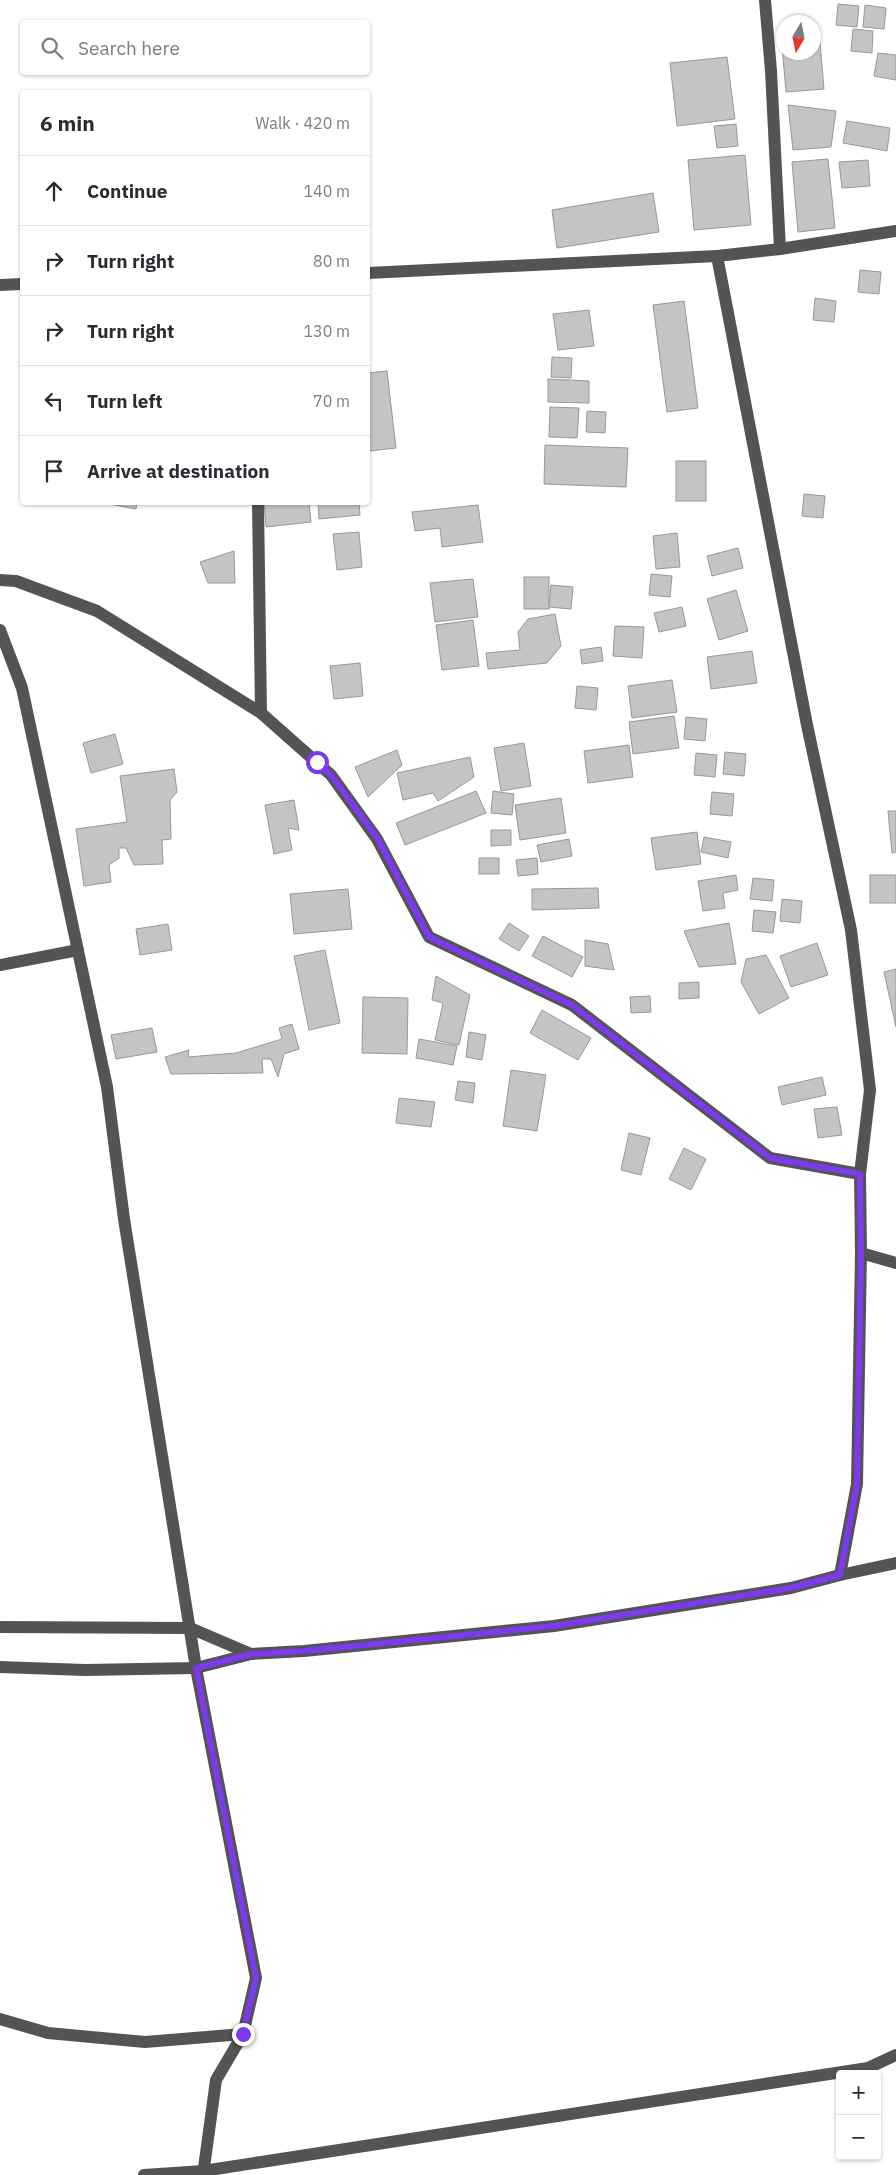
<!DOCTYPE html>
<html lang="en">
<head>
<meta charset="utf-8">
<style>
	:root { --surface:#fff; --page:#f7f7f7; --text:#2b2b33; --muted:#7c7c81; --line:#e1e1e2 }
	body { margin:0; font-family:"IBM Plex Sans",sans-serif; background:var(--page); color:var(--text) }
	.controls { position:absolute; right:15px; bottom:15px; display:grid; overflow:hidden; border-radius:5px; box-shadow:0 1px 4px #0004 }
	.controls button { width:45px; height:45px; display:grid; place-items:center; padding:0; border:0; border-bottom:1px solid var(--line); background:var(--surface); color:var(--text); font:25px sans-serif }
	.compass { position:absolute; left:776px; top:15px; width:45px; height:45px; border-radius:50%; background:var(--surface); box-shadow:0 1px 4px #0004; rotate:190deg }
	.stop { position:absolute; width:15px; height:15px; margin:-11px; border:4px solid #7c3aed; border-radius:50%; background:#fff }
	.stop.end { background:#7c3aed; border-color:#fff; box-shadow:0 1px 5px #0008 }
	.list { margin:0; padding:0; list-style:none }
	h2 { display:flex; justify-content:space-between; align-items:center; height:65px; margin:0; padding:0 20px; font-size:21px }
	h2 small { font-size:16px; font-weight:400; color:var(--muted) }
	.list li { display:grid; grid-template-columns:32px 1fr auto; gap:15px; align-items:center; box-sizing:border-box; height:70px; padding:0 20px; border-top:1px solid var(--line) }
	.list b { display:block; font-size:19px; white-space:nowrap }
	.list em { font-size:16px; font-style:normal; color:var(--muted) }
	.icon { flex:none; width:28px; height:28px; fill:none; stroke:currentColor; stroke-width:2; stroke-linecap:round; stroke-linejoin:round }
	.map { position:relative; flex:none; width:896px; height:2175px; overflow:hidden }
	.search { position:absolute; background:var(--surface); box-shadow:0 1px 4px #0004; left:20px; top:20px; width:350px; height:55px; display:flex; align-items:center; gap:12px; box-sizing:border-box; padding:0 18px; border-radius:5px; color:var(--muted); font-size:19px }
	.panel { position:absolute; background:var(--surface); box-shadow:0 1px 4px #0004; left:20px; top:90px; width:350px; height:415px; border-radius:5px }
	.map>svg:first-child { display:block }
</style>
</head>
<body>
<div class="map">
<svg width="896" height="2175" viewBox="0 0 896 2175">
	<rect width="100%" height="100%" fill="#fff"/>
	<!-- building -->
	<g fill="#c4c4c4" stroke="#989898">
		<path d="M838 4 859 6 857 27 836 25Z"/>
		<path d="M865 5 886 8 884 29 863 27Z"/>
		<path d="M853 29 873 31 872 53 851 51Z"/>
		<path d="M819 31 824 89 786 92 781 34H784V52H814V32Z"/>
		<path d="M878 53 896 55V80L874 76Z"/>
		<path d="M727 57 735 119 677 126 670 63Z"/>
		<path d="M788 105 836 111 831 147 793 150Z"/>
		<path d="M847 121 890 128 887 151 843 143Z"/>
		<path d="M736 124 738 146 717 148 714 126Z"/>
		<path d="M745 155 751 225 694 230 688 160Z"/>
		<path d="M828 159 835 228 798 232 792 162Z"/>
		<path d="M868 160 870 186 842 188 839 162Z"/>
		<path d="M653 193 659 232 557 248 552 210Z"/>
		<path d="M860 270 881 272 879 294 858 292Z"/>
		<path d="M815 298 836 301 834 322 813 320Z"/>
		<path d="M684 301 698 408 667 412 653 305Z"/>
		<path d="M589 310 594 346 558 350 553 314Z"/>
		<path d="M552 357 572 358 571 378 551 377Z"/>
		<path d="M387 371 396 448 370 451 368 448V373Z"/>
		<path d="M548 379 589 381V403L548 402Z"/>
		<path d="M550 407 579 408 577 438 549 437Z"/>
		<path d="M587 411 606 412 605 433 586 432Z"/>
		<path d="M545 445 628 448 626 487 544 484Z"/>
		<rect x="676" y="461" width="30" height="40"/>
		<path d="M804 494 825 496 823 518 802 516Z"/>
		<path d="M98 502H137L136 509Z"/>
		<path d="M264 502H309L311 522 266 527Z"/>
		<path d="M318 502H359L360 515 319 519Z"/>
		<path d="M478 505 483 542 442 547 440 528 415 531 412 512Z"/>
		<path d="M359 532 362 567 337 570 333 534Z"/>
		<path d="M677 533 680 567 656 569 653 536Z"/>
		<path d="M738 548 743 568 712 576 707 556Z"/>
		<path d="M234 551 235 583H208L200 562Z"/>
		<path d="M651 574 672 576 670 597 649 595Z"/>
		<rect x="524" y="577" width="25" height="32"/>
		<path d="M473 579 478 617 435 622 430 583Z"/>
		<path d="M551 585 573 587 571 609 549 607Z"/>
		<path d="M736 590 748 631 719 640 707 599Z"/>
		<path d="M682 607 686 626 659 632 654 613Z"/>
		<path d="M555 614 561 646 547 663 488 669 486 653 520 650 518 632 528 619Z"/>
		<path d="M473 620 479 666 442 670 436 625Z"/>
		<path d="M615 626 644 627 642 658 613 656Z"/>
		<path d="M601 647 603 661 582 664 580 650Z"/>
		<path d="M752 651 757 683 711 689 707 657Z"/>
		<path d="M360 663 363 696 334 699 330 666Z"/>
		<path d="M672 680 677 712 632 718 628 686Z"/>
		<path d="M577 686 598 688 596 710 575 708Z"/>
		<path d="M674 716 679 748 633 754 629 722Z"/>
		<path d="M686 717 707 719 705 741 684 739Z"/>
		<path d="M115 734 123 764 91 773 83 743Z"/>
		<path d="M524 743 531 786 501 791 494 748Z"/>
		<path d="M629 745 633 777 588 783 584 751Z"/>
		<path d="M397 750 402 765 368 797 355 767Z"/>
		<path d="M725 752 746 754 744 776 723 774Z"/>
		<path d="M696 753 717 755 715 777 694 775Z"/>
		<path d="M470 757 474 777 438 801 433 793 403 800 397 773Z"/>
		<path d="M174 769 177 792 170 800 171 839 162 840 163 864 134 865 126 848H119V858L109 865 111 882 84 886 76 829 127 822 120 776Z"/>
		<path d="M476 791 486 813 405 845 396 823Z"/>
		<path d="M493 791 514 794 512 815 491 813Z"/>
		<path d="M712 792 734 794 732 816 710 814Z"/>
		<path d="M561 798 566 833 520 840 515 805Z"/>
		<path d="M294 800 299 830 288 828 292 850 274 854 265 805Z"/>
		<path d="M888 811H896V852L892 853Z"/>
		<path d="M491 830H511V845L491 846Z"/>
		<path d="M697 832 701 864 656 870 651 838Z"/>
		<path d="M704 837 731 842 728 858 701 852Z"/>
		<path d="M569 839 572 856 541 862 537 845Z"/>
		<rect x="479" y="858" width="20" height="16"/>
		<path d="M537 858 538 874 518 876 516 860Z"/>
		<path d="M736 875 738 890 723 893 725 908 703 911 698 881Z"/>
		<rect x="870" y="875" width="26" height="28"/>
		<path d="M753 878 774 880 772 901 750 899Z"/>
		<path d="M598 888 599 908 532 910V889Z"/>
		<path d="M348 889 352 929 294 934 290 894Z"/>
		<path d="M782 899 802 901 800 923 780 921Z"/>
		<path d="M754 910 776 912 773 933 752 931Z"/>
		<path d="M509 923 529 936 519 951 499 939Z"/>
		<path d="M729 923 736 964 699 967 684 931Z"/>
		<path d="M168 924 172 950 140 955 136 929Z"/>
		<path d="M543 936 583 957 572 977 532 956Z"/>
		<path d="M585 940 608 944 614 970 585 966Z"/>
		<path d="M817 943 828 975 791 987 780 956Z"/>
		<path d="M325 950 340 1023 309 1030 294 956Z"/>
		<path d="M766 955 789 998 759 1014 741 982 746 959Z"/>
		<path d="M896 969V1027L884 972Z"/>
		<path d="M436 976 470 995 459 1045 435 1040 443 1003 432 1000Z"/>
		<path d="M699 982V998L679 999V983Z"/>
		<path d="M650 996 651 1012 631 1013 630 997Z"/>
		<path d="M363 997 408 998 407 1054 362 1053Z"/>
		<path d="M542 1010 591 1038 578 1060 530 1033Z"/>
		<path d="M292 1024 299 1049 284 1054 278 1077 271 1059H262L263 1073 171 1074 165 1057 189 1050 188 1057 236 1053 282 1039 279 1028Z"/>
		<path d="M152 1028 157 1052 116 1059 111 1035Z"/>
		<path d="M469 1032 486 1035 482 1060 466 1057Z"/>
		<path d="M419 1039 457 1046 453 1065 416 1058Z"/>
		<path d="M511 1070 546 1075 537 1131 503 1126Z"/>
		<path d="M822 1077 826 1095 782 1105 778 1087Z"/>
		<path d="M458 1081 475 1083 473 1103 455 1100Z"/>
		<path d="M399 1098 435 1102 431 1127 396 1123Z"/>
		<path d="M837 1107 842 1135 818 1138 814 1109Z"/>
		<path d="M629 1133 650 1138 641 1175 621 1170Z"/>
		<path d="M684 1148 706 1159 691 1190 669 1179Z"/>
	</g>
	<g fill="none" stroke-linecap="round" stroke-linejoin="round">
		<!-- minor -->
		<g stroke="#545454" stroke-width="12">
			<path d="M765 0 771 71 780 249"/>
			<path d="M717 256 807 725 851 930 870 1090 860 1174 861 1253 857 1484 840 1575"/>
			<path d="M368 273 717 256 780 249 896 231"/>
			<path d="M0 285 22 284"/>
			<path d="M258 502 261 713"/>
			<path d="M0 580 16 581 97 611 261 713 331 775 377 839 429 937 572 1005 770 1158 860 1174"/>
			<path d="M0 630 22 688 107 1087 124 1219 196 1668 256 1978 243 2034 216 2080 203 2175"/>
			<path d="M0 965 78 950"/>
			<path d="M861 1253 896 1263"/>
			<path d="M0 1627 190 1628 251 1654"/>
			<path d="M0 1667 85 1670 196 1668 251 1654 304 1651 554 1626 791 1588 840 1575 896 1563"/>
			<path d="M0 2019 48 2033 145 2042 243 2034"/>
			<path d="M144 2175 203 2171 868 2068 896 2055"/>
		</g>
	</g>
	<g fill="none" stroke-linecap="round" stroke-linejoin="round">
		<!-- route -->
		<path stroke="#7c3aed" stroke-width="6" d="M243 2034 256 1978 196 1668 252 1654 304 1651 554 1626 791 1588 840 1575 857 1484 861 1254 860 1174 770 1158 572 1005 429 937 378 839 331 775 317 762"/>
	</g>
</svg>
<div class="controls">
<button>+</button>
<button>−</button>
</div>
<svg class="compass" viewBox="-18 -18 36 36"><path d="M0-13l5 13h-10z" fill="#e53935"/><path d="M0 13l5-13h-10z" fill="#7c7c81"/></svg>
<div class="stop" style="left:317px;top:762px"></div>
<div class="stop end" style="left:243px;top:2034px"></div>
<div class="search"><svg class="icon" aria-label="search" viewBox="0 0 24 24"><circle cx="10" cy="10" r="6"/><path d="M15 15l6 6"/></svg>Search here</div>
<section class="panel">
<h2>6 min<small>Walk · 420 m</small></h2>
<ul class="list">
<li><svg class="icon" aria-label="ahead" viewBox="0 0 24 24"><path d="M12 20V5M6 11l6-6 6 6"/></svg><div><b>Continue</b></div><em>140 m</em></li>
<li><svg class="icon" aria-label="right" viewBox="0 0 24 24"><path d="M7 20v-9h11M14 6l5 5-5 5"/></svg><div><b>Turn right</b></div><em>80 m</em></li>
<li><svg class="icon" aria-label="right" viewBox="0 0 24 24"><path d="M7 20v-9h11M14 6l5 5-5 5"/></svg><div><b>Turn right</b></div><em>130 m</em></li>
<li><svg class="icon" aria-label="left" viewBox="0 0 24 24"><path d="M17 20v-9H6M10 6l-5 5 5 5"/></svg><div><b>Turn left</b></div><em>70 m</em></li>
<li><svg class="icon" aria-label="arrive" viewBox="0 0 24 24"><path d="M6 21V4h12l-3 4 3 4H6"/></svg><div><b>Arrive at destination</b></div></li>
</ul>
</section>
</div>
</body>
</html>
